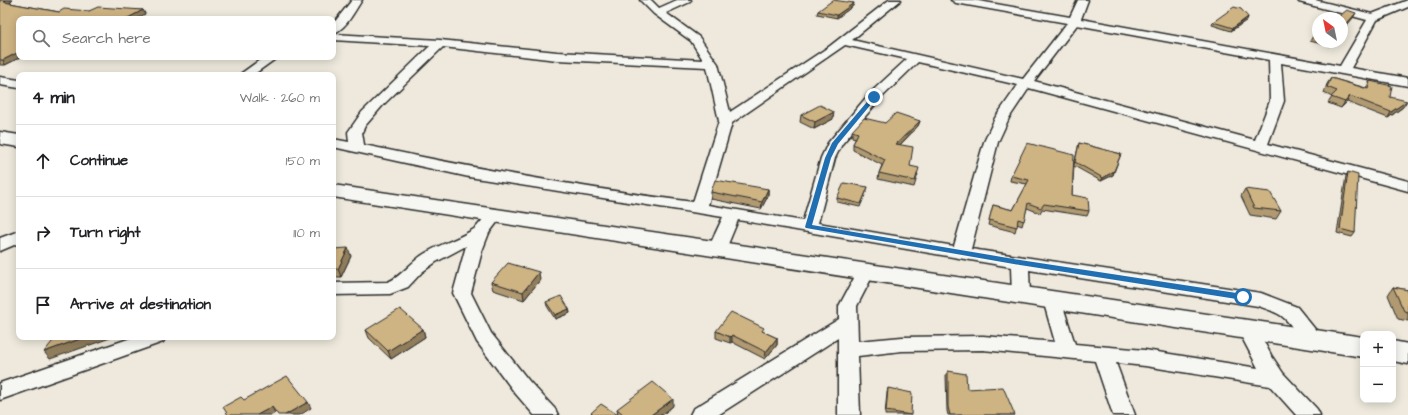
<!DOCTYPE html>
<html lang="en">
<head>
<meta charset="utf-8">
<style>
	:root { --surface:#fff; --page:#f6f6f6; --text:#202124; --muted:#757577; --line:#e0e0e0 }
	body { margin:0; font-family:"Architects Daughter",sans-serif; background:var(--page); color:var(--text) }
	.controls { position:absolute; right:12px; bottom:12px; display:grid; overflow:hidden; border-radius:8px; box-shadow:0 2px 10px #0003 }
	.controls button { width:36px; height:36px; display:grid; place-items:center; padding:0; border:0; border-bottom:1px solid var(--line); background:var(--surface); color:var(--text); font:20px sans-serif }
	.compass { position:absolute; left:1312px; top:12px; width:36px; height:36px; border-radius:50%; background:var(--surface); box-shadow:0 2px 10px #0003; rotate:327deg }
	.stop { position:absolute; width:12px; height:12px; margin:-9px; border:3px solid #1f6fb2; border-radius:50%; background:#fff }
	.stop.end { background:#1f6fb2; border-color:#fff; box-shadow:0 1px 4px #0008 }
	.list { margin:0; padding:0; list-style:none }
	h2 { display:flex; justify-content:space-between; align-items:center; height:52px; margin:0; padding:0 16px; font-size:17px }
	h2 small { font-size:13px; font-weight:400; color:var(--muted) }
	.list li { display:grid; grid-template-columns:26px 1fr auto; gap:12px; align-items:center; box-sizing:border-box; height:72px; padding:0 16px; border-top:1px solid var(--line) }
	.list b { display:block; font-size:15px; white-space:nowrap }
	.list em { font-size:13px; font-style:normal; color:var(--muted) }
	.icon { flex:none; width:22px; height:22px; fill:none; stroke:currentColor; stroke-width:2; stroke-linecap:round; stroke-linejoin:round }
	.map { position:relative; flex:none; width:1408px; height:415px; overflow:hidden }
	.search { position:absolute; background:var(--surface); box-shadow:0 2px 10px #0003; left:16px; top:16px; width:320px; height:44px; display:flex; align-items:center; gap:10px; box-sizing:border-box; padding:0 14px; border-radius:8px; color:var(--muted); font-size:15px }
	.panel { position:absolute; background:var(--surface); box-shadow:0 2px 10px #0003; left:16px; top:72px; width:320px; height:268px; border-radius:8px }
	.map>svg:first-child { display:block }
</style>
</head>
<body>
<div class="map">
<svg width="1408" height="415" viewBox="0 0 1408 415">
	<rect width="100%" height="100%" fill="#eee9dc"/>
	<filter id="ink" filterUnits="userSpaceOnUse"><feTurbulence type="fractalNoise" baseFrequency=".025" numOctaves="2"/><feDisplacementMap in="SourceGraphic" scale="8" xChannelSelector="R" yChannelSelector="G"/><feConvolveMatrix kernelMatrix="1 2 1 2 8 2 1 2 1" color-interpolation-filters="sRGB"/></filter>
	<g filter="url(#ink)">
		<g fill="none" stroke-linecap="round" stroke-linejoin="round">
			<defs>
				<g id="street">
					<path d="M352 0H362C355 10 346 30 333 33V24Z"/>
					<path d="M640 0H651L659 8 677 0H691L690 2 666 13 699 37 718 64 730 112 830 46 889 0H901L852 40 1023 79 1067 23 956 3 951 0H973L1070 17 1078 0H1088L1081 19 1340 66 1367 20 1299 2 1298 0H1315L1372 14 1408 0V7L1377 20 1351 68 1408 78V86L1281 63 1284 101 1268 144 1408 181V191L1029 88 1009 118 998 142 971 249 1261 293 1297 307 1323 339 1320 344C1302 350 1296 328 1284 318 1278 312 1266 309 1258 306L1029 270 1030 296 1027 301 1021 302 1015 301 1012 296 1011 267 738 220 726 249 723 253 717 255 711 253 708 249 723 217 469 177 333 147V139L349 142 348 132 362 112 430 46 333 40V34L440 40 557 52 703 60 691 41 654 14ZM1077 25 1269 60 1270 101 1255 140 1034 81ZM845 45 907 59 869 94 828 143 821 158 803 221 708 205 732 123ZM443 47 557 60 707 67 719 121 693 202C582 188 473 168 364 145L362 132 365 126 384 104ZM918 62 1018 85 995 118 984 142 954 246 818 223 835 158 842 144 879 100Z"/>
					<path d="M264 57H278L253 75H239Z"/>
					<path d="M0 77 19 80V88L0 85Z"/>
					<path d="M494 211 500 212 502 216 489 233 482 251 471 293 491 333 529 381 555 409 558 415H534L515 393 477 342 453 293 466 246 436 262 422 272 408 287 390 294 333 295V283L388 282C402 276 411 262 424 254 440 244 459 239 474 229 482 223 484 214 494 211Z"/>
					<path d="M19 231V243L0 251V238Z"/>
					<path d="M866 265 872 267 875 271 857 306 858 341 902 337 983 336 1055 342 1043 300 1045 295 1052 293 1059 295 1061 300 1075 344 1145 350 1258 368 1238 330 1241 325 1248 323 1255 325 1271 355 1283 373 1317 409 1320 415H1296L1270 386 1145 366 1116 363 1135 415H1113L1095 361 983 350 902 351 858 356 860 415H838V338L718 415H690L693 409 839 319V306L860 267Z"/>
					<path d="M134 337H166L163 342 0 400V383Z"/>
				</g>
				<g id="secondary">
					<path d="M0 132 19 135V147L0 144Z"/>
					<path d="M333 185 1363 337V357L333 197Z"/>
					<path d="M1393 341 1408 344V364L1393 361Z"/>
				</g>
			</defs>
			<!-- street casing -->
			<use href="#street" stroke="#2b2b2b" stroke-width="3"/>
			<!-- secondary casing -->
			<use href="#secondary" stroke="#2b2b2b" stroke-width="3"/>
			<!-- street -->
			<use href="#street" fill="#f6f6f2" fill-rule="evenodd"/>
			<!-- secondary -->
			<use href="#secondary" fill="#f6f6f2" fill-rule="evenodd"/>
		</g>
		<!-- wall -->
		<g fill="#b19a71" stroke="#2b2b2b">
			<path d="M0 0H13L10 3 59 12 143 10 145 14 19 19V57H21L5 65H0Z"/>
			<path d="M854 3 853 6 837 18 817 14 818 11Z"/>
			<path d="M1248 17 1247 20 1231 31 1212 25 1213 22Z"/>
			<path d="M1318 32V42H1333L1329 46 1310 41 1313 36Z"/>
			<path d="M1331 78 1366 88 1370 81 1403 107 1388 118 1347 102 1341 108 1328 103 1332 97 1324 93 1327 84Z"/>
			<path d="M801 115 833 119 814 129 800 122Z"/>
			<path d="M920 121 918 126 900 145 910 166 918 174 914 187 878 179 879 173 882 165 853 150V144L856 138 852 137V131L885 123Z"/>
			<path d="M1079 143 1121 154 1113 175 1101 181 1074 166 1072 195 1089 211 1087 216 1042 209 1040 213 1027 208 1022 226 1017 224 1015 232 988 225 993 205 1013 210 1027 184 1010 181 1011 176 1074 165Z"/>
			<path d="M1348 172 1355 233 1352 237 1337 233 1346 176Z"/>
			<path d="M868 187 867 190 860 207 837 202V198Z"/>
			<path d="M768 189V196L761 209 711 199V192Z"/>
			<path d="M1245 189 1281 211 1276 219 1250 215 1241 196Z"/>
			<path d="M333 249 351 256 341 277H333Z"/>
			<path d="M540 280 524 300 493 290 491 282Z"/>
			<path d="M1393 287 1408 290V321L1398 319 1388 295Z"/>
			<path d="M546 302 569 309 570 313 555 319 547 306Z"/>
			<path d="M423 329 425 337 391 359 369 338 366 330Z"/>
			<path d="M716 331 764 332 777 338V345L765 359 732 342 730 343 716 338Z"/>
			<path d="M948 371 967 389 1015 415H948L947 411 946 375Z"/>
			<path d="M888 388 911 415H885L887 392Z"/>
			<path d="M673 406 662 415H592L591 413 618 415 617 409Z"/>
		</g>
		<!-- shaded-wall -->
		<g fill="#907d5c" stroke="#2b2b2b">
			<path d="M6 0H13L6 6 4 2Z"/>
			<path d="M854 3 853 6 837 18V15Z"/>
			<path d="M143 10 145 14 136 19H126Z"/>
			<path d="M1356 13 1353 18 1342 31V29Z"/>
			<path d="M1248 17 1247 20 1231 31 1233 28Z"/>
			<path d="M19 52V57H21L5 65 3 60Z"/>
			<path d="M1350 96 1347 102 1341 108 1345 102Z"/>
			<path d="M1407 101 1403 107 1388 118 1391 112Z"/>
			<path d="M834 112 833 119 814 129 815 122Z"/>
			<path d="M920 121 918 126 895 150 896 144Z"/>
			<path d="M1114 171 1113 175 1101 181 1103 178Z"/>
			<path d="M768 189V196L761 209 762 202Z"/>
			<path d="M348 248 351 256 341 277 338 269Z"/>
			<path d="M539 272 540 280 524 300 523 292Z"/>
			<path d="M569 309 570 313 555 319V315Z"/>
			<path d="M423 329 425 337 391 359 388 351Z"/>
			<path d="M732 335V342L730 343V337Z"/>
			<path d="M85 337H113L50 359 44 352Z"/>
			<path d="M777 338V345L765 359 766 352Z"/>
			<path d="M673 399V406L662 415H651Z"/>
			<path d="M308 402 311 408 300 415H285Z"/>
			<path d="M272 407 275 413 272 415H257Z"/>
		</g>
		<!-- building -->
		<g fill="#ceb383" stroke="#2b2b2b">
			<path d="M0 0H6L4 2 59 12 64 9 89 11 98 7 143 10 126 19H19V52L3 60H0Z"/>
			<path d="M833 0 854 3 837 15 818 11Z"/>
			<path d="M1234 7 1241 9 1248 17 1233 28 1213 22Z"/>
			<path d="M1347 10 1356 13 1342 29V18H1337Z"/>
			<path d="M1318 32V37L1313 36Z"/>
			<path d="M1331 78 1368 89 1370 81 1392 86 1390 97 1407 101 1391 112 1350 96 1345 102 1331 97 1337 91 1327 87Z"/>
			<path d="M820 105 834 112 815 122 801 115Z"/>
			<path d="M896 113 920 121 896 144 913 147 910 166 919 168 915 181 879 173 885 160 853 144 858 133 852 131 864 118 885 123Z"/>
			<path d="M1027 143 1074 155 1072 195 1088 198 1089 211 1044 204 1041 208 1028 203 1024 221 1018 219 1017 227 989 220 993 205 1013 210 1029 180 1011 176Z"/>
			<path d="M1079 143 1121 154 1114 171 1103 178 1075 162Z"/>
			<path d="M1348 172 1358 175 1355 233 1340 229Z"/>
			<path d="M715 180 768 189 762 202 711 192Z"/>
			<path d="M844 183 868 187 861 204 837 198Z"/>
			<path d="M1245 189 1270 192 1281 211 1254 208Z"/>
			<path d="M348 248 338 269H333V249Z"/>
			<path d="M508 263 539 272 523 292 491 282Z"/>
			<path d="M1393 287 1408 290V312L1404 311Z"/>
			<path d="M561 296 569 309 555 315 546 302Z"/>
			<path d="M400 309 423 329 388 351 366 330Z"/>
			<path d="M731 312 764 328 762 331 777 338 766 352 732 335 730 337 716 331Z"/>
			<path d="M56 337H85L44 352Z"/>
			<path d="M948 371 966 374 967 389 1003 387 1015 415H950L948 407Z"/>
			<path d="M287 376 308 402 285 415H278L272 407 257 415H228L223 407 241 397 244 400Z"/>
			<path d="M653 382 673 399 651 415H624L617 409Z"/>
			<path d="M888 388 912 393 911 415 886 411Z"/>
			<path d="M601 404 618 415H595L591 413Z"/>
		</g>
	</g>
	<!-- route -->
	<path fill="#1f6fb2" d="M872 96 877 97 838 144 831 158 812 225 1020 260 1243 294 1246 297 1243 300 1020 265 806 228 805 227 825 158 832 143Z"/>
</svg>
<div class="controls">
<button>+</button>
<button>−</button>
</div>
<svg class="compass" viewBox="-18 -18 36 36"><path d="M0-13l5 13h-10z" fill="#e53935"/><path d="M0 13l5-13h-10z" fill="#757577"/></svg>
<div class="stop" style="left:1243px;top:297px"></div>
<div class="stop end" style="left:874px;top:97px"></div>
<div class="search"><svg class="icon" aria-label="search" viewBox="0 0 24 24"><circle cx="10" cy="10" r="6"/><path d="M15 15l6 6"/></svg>Search here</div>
<section class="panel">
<h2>4 min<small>Walk · 260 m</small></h2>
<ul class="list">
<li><svg class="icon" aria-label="ahead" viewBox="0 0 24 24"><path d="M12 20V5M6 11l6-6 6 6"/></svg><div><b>Continue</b></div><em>150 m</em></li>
<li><svg class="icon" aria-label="right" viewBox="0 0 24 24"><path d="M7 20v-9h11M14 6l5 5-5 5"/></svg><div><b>Turn right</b></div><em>110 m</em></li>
<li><svg class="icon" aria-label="arrive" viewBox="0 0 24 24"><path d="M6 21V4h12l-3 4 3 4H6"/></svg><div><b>Arrive at destination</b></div></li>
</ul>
</section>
</div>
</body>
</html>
